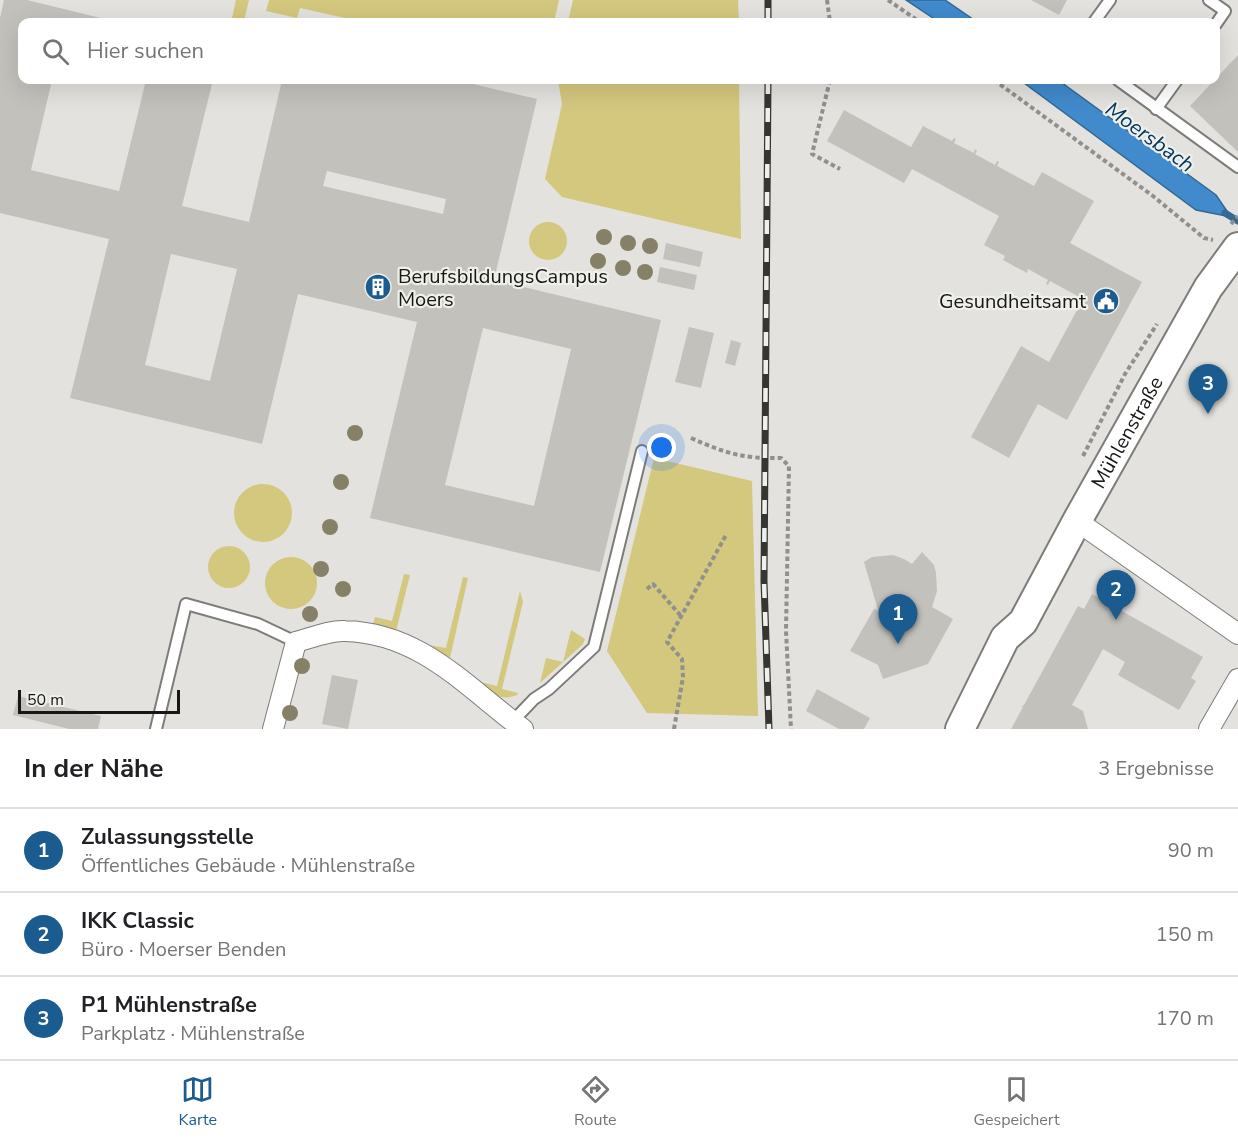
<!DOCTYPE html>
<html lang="de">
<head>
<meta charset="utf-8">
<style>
	:root { --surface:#fff; --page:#f2f2f2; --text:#202124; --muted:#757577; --line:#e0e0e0; --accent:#1a5b90 }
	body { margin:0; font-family:"Nunito Sans",sans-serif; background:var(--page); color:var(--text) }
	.scale { position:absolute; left:18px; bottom:15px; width:162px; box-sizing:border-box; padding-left:6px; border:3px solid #171715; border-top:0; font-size:16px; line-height:21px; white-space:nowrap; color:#171715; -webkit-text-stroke:4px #f0f0eb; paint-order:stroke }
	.you { position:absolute; left:662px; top:448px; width:21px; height:21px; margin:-15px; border:4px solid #fff; border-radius:50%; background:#1a73e8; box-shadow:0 0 0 9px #1a73e833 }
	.badge { display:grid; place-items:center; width:39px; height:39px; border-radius:50%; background:var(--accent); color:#fff; font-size:20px; font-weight:700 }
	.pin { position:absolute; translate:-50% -50px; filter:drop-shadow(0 2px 3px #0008) }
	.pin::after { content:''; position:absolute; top:32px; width:21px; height:18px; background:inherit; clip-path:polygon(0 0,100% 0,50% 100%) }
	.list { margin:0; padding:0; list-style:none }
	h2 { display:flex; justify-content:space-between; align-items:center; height:78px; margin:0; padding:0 24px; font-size:26px }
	h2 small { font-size:20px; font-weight:400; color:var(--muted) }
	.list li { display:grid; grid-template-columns:39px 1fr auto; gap:18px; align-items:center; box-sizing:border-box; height:84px; padding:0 24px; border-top:2px solid var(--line) }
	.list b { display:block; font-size:22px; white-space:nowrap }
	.list p { margin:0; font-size:20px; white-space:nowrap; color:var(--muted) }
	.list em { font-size:20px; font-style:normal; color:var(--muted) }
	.icon { flex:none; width:33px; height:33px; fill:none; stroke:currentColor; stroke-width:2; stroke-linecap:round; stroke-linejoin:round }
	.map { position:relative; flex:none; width:1238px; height:729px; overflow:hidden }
	.search { position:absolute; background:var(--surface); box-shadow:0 6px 24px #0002; left:18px; right:18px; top:18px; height:66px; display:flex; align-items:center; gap:15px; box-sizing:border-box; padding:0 21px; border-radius:12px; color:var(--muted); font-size:22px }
	.sheet { height:330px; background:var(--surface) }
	nav { display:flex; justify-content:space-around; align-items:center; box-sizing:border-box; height:84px; border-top:2px solid var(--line); background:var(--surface); font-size:16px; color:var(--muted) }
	nav a { display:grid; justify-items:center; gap:3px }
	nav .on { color:var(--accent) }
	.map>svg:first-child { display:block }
</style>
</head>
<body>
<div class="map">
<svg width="1238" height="729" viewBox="0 0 1238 729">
	<rect width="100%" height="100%" fill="#e3e2de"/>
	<!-- green -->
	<g fill="#d4c77e">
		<path d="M236 0H249L244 21 232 18Z"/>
		<path d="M269 0H559L554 22H363L300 8 297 18 266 11Z"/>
		<path d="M573 0H738L739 22H568Z"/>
		<path d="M558 80H739L741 239 562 197 545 179 562 104Z"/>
		<circle cx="548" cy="241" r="19"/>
		<path d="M654 458 752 481 758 716 647 713 607 651Z"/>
		<circle cx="263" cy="513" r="29"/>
		<circle cx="229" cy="567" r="21"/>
		<circle cx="291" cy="583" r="26"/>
		<path d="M404 574 410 575 396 631 373 624 375 617 392 621Z"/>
		<path d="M463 577 468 578 450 658 429 645 446 648Z"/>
		<path d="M520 591 523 602 502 689 518 693 517 695C499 702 494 694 480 682L497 686Z"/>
		<path d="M571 630 585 639 583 644 540 683 546 658 563 662Z"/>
	</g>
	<!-- water -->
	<g fill="#418acc" stroke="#346895" stroke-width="1.5">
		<path d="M906 0H945L977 22H939Z"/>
		<path d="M1020 80H1058L1216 195 1231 217 1196 210Z"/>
	</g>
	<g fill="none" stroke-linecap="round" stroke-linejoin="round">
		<!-- stream -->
		<path stroke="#346895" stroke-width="7" d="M1225 213 1238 221"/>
	</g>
	<!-- building -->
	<g fill="#c2c1bc" fill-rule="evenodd">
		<path d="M4 0H27L117 22H22V80H52L31 170 119 191 146 80H213L182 206 249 222 282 80H456L537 99 494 280 661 320 600 572 370 518 417 322 298 294 262 444 70 398 109 239 0 213V18ZM327 171 446 199 443 214 323 186ZM171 254 237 269 210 381 145 365ZM483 328 571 349 534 506 445 485Z"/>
		<path d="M1031 0H1067L1059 15Z"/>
		<path d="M1238 55V152L1190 106Z"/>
		<path d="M844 110 911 147 923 126 952 141 954 138 956 139 954 143 974 153 975 149 977 151 975 154 995 165 997 161 999 162 997 166 1034 186 1042 172 1094 201 1070 243 1142 282 1067 420 1038 404 1009 458 971 437 1021 346 1049 362 1083 299 1050 281 1048 285 1046 284 1048 280 1028 269 1027 273 1003 260 1005 256 984 245 999 216 912 169 904 183 827 141Z"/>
		<path d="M666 243 703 252 700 267 663 259Z"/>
		<path d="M660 267 697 275 694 290 657 282Z"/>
		<path d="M689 327 714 333 701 388 675 382Z"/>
		<path d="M731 340 741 343 735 366 725 363Z"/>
		<path d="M922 552 934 565 936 573 937 591 932 607 953 619 928 664 883 679 878 665 850 651 874 609 878 610 864 562 872 557 893 555 904 559 912 564Z"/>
		<path d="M1092 594 1203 657 1191 678 1196 681 1179 710 1118 675 1125 662 1103 649 1072 705 1083 711 1088 729H1011L1023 707H1021L1024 705 1078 606 1084 609Z"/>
		<path d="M332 675 358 680 348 729 322 724Z"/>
		<path d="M817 689 870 718 864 729H839L806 711Z"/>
		<path d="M18 696 101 716 98 729H69L13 715Z"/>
	</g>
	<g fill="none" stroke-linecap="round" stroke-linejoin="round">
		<defs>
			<g id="service">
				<path d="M1209 0 1225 11 1216 24"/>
				<path d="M1094 22 1110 0"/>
				<path d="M1118 80 1238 167"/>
				<path d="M1156 109 1177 80"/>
				<path d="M513 721 534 699 549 689 594 647 642 451"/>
				<path d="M156 729 186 604 258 624 296 642"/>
			</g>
			<g id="minor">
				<path d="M1077 521 1238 634"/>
				<path d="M273 729 296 642C311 638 330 630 345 631 421 633 466 687 523 729"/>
				<path d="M1209 729 1238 679"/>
			</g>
			<g id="secondary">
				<path id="s1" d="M960 729 1005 638 1023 622 1077 521 1208 288 1238 247"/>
			</g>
		</defs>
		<!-- service casing -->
		<use href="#service" stroke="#7d7c78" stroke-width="14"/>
		<!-- minor casing -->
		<use href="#minor" stroke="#7d7c78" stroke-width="22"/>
		<!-- secondary casing -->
		<use href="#secondary" stroke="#7d7c78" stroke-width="32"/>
		<!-- path -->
		<g stroke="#91908d" stroke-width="4" stroke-dasharray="4.5 3" stroke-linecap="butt">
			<path d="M827 0 830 22"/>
			<path d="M888 0 920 22"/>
			<path d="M830 80 812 154 840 169"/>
			<path d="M994 80 1153 196 1204 238 1213 240"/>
			<path d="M1231 224 1238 216"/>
			<path d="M691 438C725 453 743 459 781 458L789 466 786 631 791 729"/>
			<path d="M1083 456 1125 374 1157 324"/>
			<path d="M647 589 653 584 681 616"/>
			<path d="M674 729 683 677 682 659 667 642 726 535"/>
		</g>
		<!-- service -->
		<use href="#service" stroke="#fff" stroke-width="10"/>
		<!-- minor -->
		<use href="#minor" stroke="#fff" stroke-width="20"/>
		<!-- secondary -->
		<use href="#secondary" stroke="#fff" stroke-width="28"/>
		<defs>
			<g id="rail">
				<path d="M768 22V0"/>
				<path d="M768 80 764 581 769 729"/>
			</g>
		</defs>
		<!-- rail casing -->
		<use href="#rail" stroke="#353532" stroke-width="7"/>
		<!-- rail -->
		<use href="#rail" stroke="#f0f0eb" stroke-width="4.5" stroke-dasharray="14" stroke-linecap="butt"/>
	</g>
	<!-- trees -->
	<g fill="#868166">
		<circle cx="604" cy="237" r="8"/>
		<circle cx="628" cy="243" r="8"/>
		<circle cx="650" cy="246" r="8"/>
		<circle cx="598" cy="261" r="8"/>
		<circle cx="623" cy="268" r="8"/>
		<circle cx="645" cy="272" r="8"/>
		<circle cx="355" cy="433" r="8"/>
		<circle cx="341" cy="482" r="8"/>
		<circle cx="330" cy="527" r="8"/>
		<circle cx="321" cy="569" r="8"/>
		<circle cx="343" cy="589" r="8"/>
		<circle cx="310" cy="614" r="8"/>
		<circle cx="302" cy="666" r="8"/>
		<circle cx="290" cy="713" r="8"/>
	</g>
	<!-- icons -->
	<defs>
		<symbol id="building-disc" viewBox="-11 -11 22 22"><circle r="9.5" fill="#1a5b90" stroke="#f0f0eb"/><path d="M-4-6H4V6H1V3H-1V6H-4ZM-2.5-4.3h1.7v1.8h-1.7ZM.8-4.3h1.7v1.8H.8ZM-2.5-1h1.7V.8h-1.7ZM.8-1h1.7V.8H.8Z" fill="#fff"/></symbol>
		<symbol id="civic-disc" viewBox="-11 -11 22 22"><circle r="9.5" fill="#1a5b90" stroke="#f0f0eb"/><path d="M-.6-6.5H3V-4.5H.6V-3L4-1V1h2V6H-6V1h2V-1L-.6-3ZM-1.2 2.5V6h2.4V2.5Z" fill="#fff"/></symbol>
	</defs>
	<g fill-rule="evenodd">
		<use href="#building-disc" x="363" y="272" width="30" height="30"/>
		<use href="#civic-disc" x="1091" y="286" width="30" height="30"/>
	</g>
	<g text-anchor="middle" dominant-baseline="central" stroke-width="4.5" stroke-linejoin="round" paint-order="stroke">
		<!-- poi labels -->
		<g font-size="20" fill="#171715" stroke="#f0f0eb" text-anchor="start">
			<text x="398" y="276">BerufsbildungsCampus<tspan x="398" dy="23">Moers</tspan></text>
			<text x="1086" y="301" text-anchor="end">Gesundheitsamt</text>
		</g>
		<!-- street labels -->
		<g font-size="20" fill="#171715" stroke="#f0f0eb">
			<text stroke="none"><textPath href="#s1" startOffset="342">Mühlenstraße</textPath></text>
		</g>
		<!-- water labels -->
		<g font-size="21" font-style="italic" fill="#003863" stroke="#f0f0eb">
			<text transform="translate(1150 137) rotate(36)">Moersbach</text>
		</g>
	</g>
</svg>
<div class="scale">50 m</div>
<div class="you"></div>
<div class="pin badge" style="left:898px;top:644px">1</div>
<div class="pin badge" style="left:1116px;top:620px">2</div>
<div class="pin badge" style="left:1208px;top:414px">3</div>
<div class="search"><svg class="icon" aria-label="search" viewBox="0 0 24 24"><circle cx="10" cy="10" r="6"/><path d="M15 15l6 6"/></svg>Hier suchen</div>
</div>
<section class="sheet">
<h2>In der Nähe<small>3 Ergebnisse</small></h2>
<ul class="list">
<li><span class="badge">1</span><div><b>Zulassungsstelle</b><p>Öffentliches Gebäude · Mühlenstraße</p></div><em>90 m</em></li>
<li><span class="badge">2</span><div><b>IKK Classic</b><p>Büro · Moerser Benden</p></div><em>150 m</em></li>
<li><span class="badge">3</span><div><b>P1 Mühlenstraße</b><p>Parkplatz · Mühlenstraße</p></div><em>170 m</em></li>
</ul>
</section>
<nav>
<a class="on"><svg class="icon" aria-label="map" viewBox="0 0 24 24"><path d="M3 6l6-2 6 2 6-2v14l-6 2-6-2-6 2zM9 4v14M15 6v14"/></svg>Karte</a>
<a><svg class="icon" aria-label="directions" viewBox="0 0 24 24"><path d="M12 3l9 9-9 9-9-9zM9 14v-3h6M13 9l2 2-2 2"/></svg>Route</a>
<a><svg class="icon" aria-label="saved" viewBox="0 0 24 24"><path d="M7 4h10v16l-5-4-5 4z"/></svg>Gespeichert</a>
</nav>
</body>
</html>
